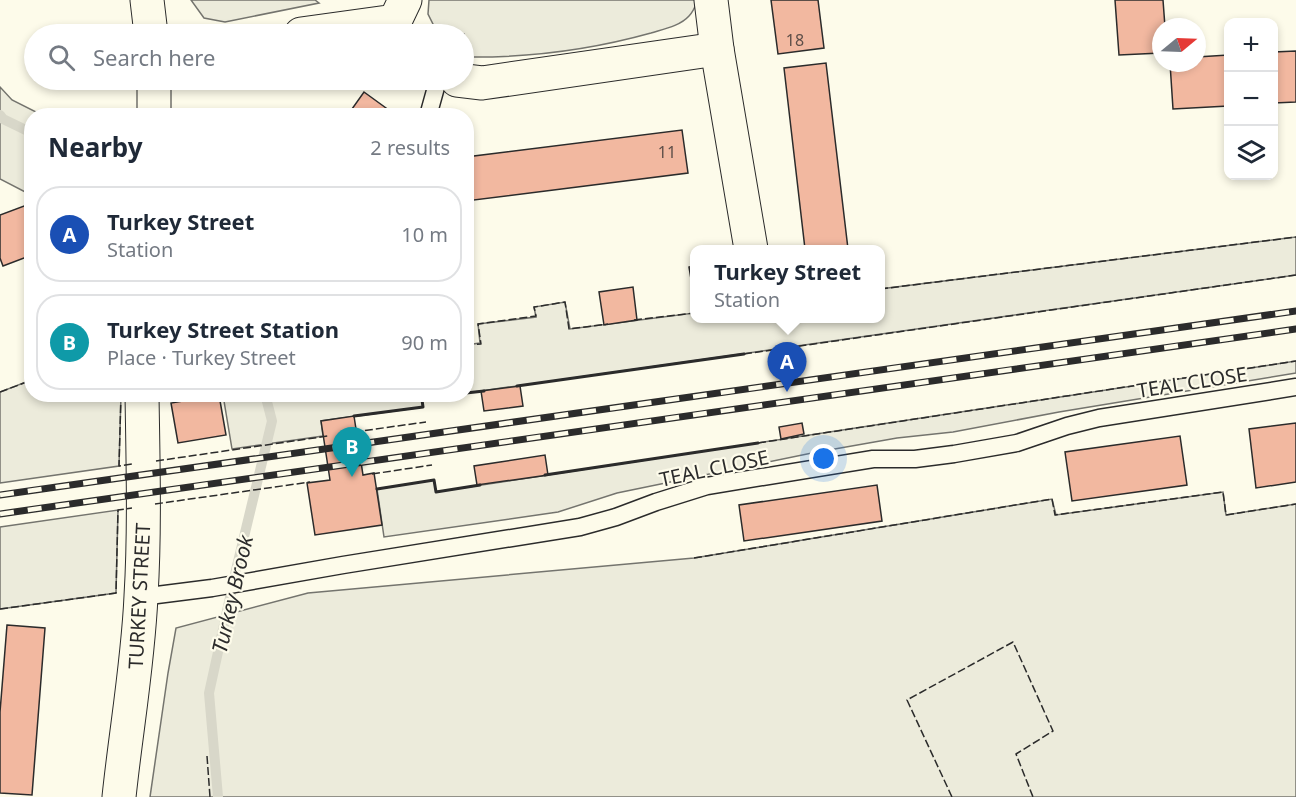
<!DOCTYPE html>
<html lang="en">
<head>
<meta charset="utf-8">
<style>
	:root { --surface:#fff; --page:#f2f2f3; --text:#1f2937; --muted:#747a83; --line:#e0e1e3; --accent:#111827 }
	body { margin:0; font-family:"Noto Sans",sans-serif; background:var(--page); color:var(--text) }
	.controls { position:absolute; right:18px; top:18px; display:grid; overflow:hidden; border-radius:12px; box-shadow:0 3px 9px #0003 }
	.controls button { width:54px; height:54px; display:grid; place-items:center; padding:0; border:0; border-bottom:2px solid var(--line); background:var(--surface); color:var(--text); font:30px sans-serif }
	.compass { position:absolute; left:1152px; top:18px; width:54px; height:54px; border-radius:50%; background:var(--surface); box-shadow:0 3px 9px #0003; rotate:71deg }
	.you { position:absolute; left:824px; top:459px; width:21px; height:21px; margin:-15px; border:4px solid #fff; border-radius:50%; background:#1a73e8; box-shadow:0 0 0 9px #1a73e833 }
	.badge { display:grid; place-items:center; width:39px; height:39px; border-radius:50%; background:var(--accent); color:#fff; font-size:20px; font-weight:700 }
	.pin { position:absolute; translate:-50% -50px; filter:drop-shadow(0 2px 3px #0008) }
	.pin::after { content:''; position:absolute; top:32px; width:21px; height:18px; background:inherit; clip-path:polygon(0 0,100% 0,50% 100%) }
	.popup { position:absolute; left:690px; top:245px; width:195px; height:78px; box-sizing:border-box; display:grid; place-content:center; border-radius:12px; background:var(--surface); filter:drop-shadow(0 2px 4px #0005); font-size:20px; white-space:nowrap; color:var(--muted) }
	.popup b { font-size:22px; color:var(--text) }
	.popup::after { content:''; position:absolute; left:50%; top:100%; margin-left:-12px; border:12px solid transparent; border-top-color:var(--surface) }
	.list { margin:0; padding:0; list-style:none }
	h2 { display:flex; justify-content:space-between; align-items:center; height:78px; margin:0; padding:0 24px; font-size:26px }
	h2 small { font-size:20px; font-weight:400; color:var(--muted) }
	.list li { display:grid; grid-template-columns:39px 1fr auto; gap:18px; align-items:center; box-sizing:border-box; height:96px; margin:0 12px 12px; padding:0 12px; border:2px solid var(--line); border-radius:24px }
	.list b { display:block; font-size:22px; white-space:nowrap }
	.list p { margin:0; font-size:20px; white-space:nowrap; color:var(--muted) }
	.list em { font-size:20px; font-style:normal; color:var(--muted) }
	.icon { flex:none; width:33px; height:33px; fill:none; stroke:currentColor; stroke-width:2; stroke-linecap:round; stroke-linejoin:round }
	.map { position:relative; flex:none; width:1296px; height:797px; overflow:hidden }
	.search { position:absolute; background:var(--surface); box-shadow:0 3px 9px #0003; left:24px; top:24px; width:450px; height:66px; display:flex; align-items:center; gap:15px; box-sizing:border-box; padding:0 21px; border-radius:33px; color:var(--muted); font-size:22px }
	.panel { position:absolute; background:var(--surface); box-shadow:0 3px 9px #0003; left:24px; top:108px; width:450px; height:294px; border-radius:24px }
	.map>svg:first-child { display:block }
</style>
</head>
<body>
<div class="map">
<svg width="1296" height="797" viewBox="0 0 1296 797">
	<rect width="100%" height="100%" fill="#fdfbea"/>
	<!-- green -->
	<g fill="#ecebdb" stroke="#74746e" stroke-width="1.5">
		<path d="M191 0H315L319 3 225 22 204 18Z"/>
		<path d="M429 0H698C696 5 693 12 689 16 680 26 664 29 651 33 590 50 527 58 464 57V34H438L428 14Z"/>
		<path d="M0 87 12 100 42 115 32 116 31 195 0 179Z"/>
		<path d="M1296 237V275L467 393 466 345 480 343 478 324 536 317 534 307 565 302 570 329 694 313V318H880V289Z"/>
		<path d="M1296 361V373L1059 412 953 432 897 438 812 453 617 493 558 512 384 537 377 489 434 480 436 492Z"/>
		<path d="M31 380 32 394 121 395 119 466 0 483V392Z"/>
		<path d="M223 395H459L422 400 423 407 321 421 323 436 232 449Z"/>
		<path d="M1223 492 1226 515 1296 504V797H150L168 673 176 628 308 593 694 558 1052 499 1056 515Z"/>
		<path d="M118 510 116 593 0 609V527Z"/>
	</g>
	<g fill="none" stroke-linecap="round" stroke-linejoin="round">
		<!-- stream -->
		<g stroke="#d8d7c9" stroke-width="10">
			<path d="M0 115 3 119 32 133"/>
			<path d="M218 797 209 693 236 570 272 421 265 394"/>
		</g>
	</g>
	<!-- building -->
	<g fill="#f2b8a0" stroke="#2b2b2b" stroke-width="1.5">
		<path d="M771 0H818L824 48 778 54Z"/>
		<path d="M1115 0H1163L1165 27H1161V53L1119 55Z"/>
		<path d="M1296 51V102L1274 103V52Z"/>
		<path d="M1228 55V106L1173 109 1170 63H1197V57Z"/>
		<path d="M826 63 848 249H805L784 68Z"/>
		<path d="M364 92 397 116H347Z"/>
		<path d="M682 130 688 173 466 201V157Z"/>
		<path d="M32 203V255L3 266 0 258V215Z"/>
		<path d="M694 266V297L689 267Z"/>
		<path d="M633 287 637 320 604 325 599 292Z"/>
		<path d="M520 386 523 406 484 411 481 391Z"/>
		<path d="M219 395 226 435 178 443 171 403Z"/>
		<path d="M354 416 363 475 374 473 382 525 315 535 307 483 330 480 321 421Z"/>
		<path d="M802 423 804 434 781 439 779 427Z"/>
		<path d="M1296 423V482L1256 488 1249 429Z"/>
		<path d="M1180 436 1187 485 1072 501 1065 452Z"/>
		<path d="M545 455 548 475 477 485 474 466Z"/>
		<path d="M877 485 882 521 744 541 739 505Z"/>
		<path d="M7 625 45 628 32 795 0 793V712Z"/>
	</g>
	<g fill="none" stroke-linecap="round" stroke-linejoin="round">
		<defs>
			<g id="lane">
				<path d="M428 116 438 80"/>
				<path d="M141 597 212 588 343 565 580 527 616 517 656 502 707 486 873 459H915L954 454 1017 443 1067 426 1099 418 1296 387"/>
			</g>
			<g id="street">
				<path d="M147 0 151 34"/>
				<path d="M711 0 717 49 751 249"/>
				<path d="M301 34 395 21 405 0"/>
				<path d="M154 80V116"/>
				<path d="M457 80 482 83 717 49"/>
				<path d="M119 797C126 730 138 664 141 596 145 529 143 462 142 394"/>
			</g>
		</defs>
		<!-- lane casing -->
		<use href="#lane" stroke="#2b2b2b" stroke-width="19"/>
		<!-- street casing -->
		<use href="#street" stroke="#2b2b2b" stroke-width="35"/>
		<!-- lane -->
		<use href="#lane" stroke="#fdfbea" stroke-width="16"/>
		<!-- street -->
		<use href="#street" stroke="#fdfbea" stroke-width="33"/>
		<defs>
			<g id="rail">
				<path d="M0 495 1296 311"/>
				<path d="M0 514 1296 329"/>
			</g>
		</defs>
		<!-- rail casing -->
		<use href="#rail" stroke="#2b2b2b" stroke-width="7"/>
		<!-- rail -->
		<use href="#rail" stroke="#fdfbea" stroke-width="4.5" stroke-dasharray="14" stroke-linecap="butt"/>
		<!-- fence -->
		<g stroke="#2b2b2b" stroke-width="1.5" stroke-dasharray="8 3" stroke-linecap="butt">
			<path d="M880 289 1296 237"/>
			<path d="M634 320 694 313"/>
			<path d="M466 345 481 344 478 324 536 316 534 307 565 302 569 329 608 324"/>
			<path d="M744 354 1296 275"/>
			<path d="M0 392 32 380"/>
			<path d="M121 394 119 466 132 464"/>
			<path d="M354 432 426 422"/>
			<path d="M758 443 1296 361"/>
			<path d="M156 461 328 436"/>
			<path d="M372 474 432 465"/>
			<path d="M155 504 310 482"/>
			<path d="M694 558 1052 499 1055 515 1223 492 1226 515 1296 504"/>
			<path d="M0 609 116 593 118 510 132 508"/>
			<path d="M207 756 210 797"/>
			<path d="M952 797 907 700 1013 642 1053 731 1016 754 1033 797"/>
		</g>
		<!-- wall -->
		<g stroke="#2b2b2b" stroke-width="3">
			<path d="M517 386 744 354"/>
			<path d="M466 393 484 391"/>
			<path d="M354 416 423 407 422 400 459 394"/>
			<path d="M545 475 758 443"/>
			<path d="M377 489 434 480 436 492 480 485"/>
		</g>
	</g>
	<g text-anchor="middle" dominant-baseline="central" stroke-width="4.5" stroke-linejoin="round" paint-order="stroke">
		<!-- number labels -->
		<g font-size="16" fill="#5d4e48">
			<text x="795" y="40">18</text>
			<text x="667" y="152">11</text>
		</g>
		<!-- street labels -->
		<g font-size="20" fill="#2b2b2b" stroke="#fdfbea">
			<text transform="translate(1192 382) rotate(-9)">TEAL CLOSE</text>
			<text transform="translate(714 468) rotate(-12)">TEAL CLOSE</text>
			<text transform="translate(139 596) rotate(-87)">TURKEY STREET</text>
		</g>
		<!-- water labels -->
		<g font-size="21" font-style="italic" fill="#2b2b2b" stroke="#fdfbea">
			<text transform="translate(232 594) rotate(-77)">Turkey Brook</text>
		</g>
	</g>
</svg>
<div class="controls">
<button>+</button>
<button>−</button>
<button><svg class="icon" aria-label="layers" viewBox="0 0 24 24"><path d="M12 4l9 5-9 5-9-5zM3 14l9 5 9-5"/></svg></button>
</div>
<svg class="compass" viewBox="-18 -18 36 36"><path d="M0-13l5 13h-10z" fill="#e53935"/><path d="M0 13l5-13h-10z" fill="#747a83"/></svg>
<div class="you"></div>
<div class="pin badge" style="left:787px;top:392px;background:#1a4fb4">A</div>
<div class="popup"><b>Turkey Street</b>Station</div>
<div class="pin badge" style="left:352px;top:477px;background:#0f9aa8">B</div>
<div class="search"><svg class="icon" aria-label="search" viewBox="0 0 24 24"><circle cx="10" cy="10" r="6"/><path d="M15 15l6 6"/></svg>Search here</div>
<section class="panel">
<h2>Nearby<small>2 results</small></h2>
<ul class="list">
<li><span class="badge" style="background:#1a4fb4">A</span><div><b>Turkey Street</b><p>Station</p></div><em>10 m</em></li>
<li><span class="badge" style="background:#0f9aa8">B</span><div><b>Turkey Street Station</b><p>Place · Turkey Street</p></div><em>90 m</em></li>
</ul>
</section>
</div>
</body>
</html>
